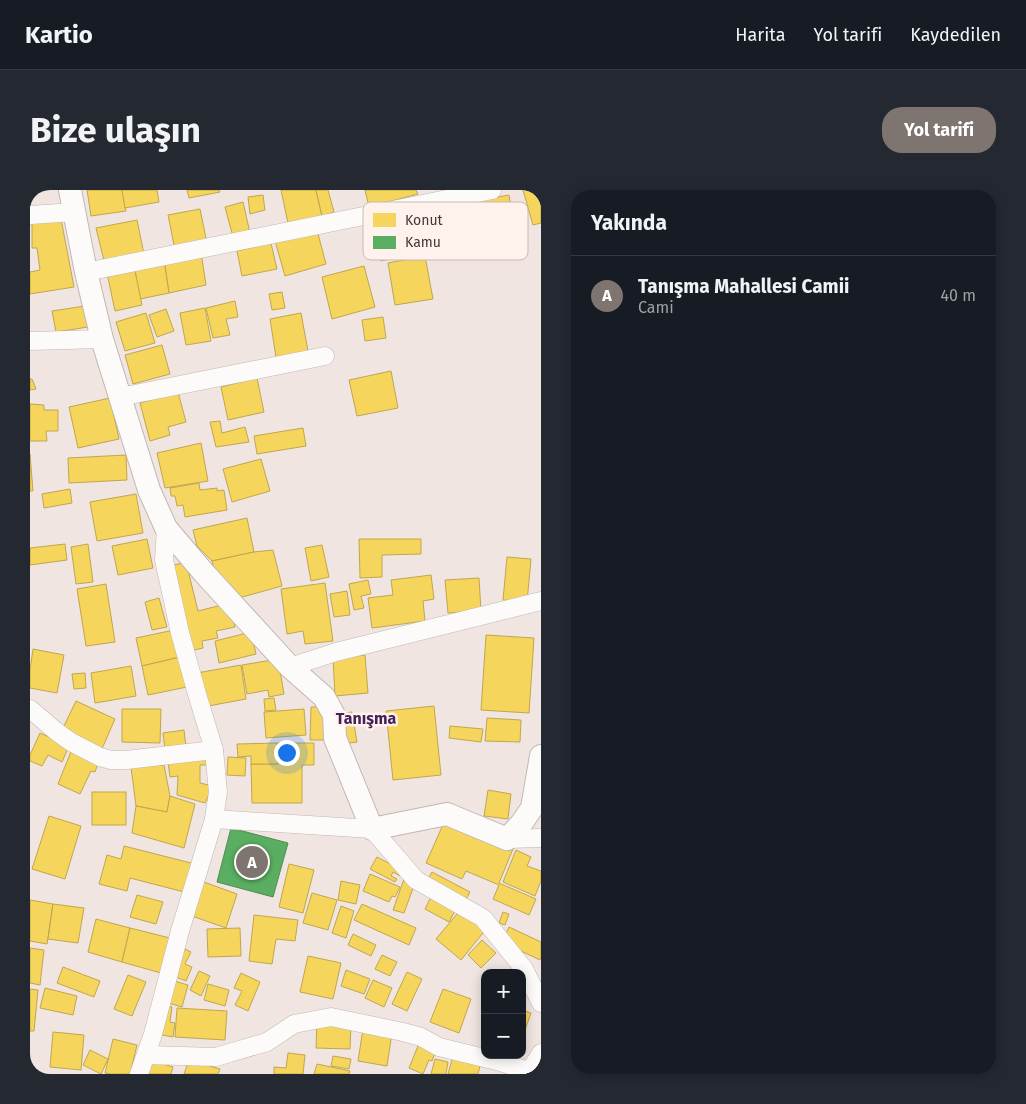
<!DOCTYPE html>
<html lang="tr">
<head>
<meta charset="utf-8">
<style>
	:root { --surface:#171b24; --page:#242831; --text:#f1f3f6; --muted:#9ea1a6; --line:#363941; --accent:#7e7570 }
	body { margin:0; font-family:"Fira Sans",sans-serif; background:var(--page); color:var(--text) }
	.controls { position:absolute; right:15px; bottom:15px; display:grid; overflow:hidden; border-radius:10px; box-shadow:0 2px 12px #0003 }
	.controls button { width:45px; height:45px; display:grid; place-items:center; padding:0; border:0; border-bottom:1px solid var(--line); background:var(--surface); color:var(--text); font:25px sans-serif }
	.you { position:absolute; left:256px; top:562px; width:18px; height:18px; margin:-12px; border:4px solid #fff; border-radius:50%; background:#1a73e8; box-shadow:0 0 0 8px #1a73e833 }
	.badge { display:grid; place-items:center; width:32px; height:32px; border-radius:50%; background:var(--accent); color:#fff; font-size:16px; font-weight:700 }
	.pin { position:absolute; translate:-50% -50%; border:2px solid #fff; box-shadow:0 1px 5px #0006 }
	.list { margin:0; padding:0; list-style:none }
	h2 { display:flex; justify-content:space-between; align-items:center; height:65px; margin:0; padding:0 20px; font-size:21px }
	h2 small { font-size:16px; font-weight:400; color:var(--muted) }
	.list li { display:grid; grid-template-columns:32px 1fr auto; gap:15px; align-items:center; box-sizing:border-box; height:80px; padding:0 20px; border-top:1px solid var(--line) }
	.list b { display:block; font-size:19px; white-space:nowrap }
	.list p { margin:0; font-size:16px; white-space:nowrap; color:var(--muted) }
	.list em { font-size:16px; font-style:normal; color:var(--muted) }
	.map { position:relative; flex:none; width:511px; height:884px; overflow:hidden; border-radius:20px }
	header { display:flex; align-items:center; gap:30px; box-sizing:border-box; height:70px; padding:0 25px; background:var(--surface); border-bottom:1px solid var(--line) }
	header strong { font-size:24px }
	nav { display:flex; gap:28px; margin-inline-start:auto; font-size:18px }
	.intro { display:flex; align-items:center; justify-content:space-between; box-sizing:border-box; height:120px; padding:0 30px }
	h1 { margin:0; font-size:35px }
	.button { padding:12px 22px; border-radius:20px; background:var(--accent); color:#fff; font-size:18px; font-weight:700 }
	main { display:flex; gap:30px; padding:0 30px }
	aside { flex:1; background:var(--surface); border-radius:20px; box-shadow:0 2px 12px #0003 }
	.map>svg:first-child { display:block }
</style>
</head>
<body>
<header>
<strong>Kartio</strong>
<nav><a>Harita</a><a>Yol tarifi</a><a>Kaydedilen</a></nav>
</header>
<div class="intro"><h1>Bize ulaşın</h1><a class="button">Yol tarifi</a></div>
<main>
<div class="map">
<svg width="511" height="884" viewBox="0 0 511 884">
	<rect width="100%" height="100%" fill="#f0e5e0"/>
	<!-- homes -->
	<g fill="#f6d55c" stroke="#bfa650">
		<path d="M57 0H92L96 21 61 26Z"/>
		<path d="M92 0H127L129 12 95 18Z"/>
		<path d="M157 0H189L190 2 159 8Z"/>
		<path d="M251 0H286L292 26 258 33Z"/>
		<path d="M286 0H298L304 22 292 26Z"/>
		<path d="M335 0H386L388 4 339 17Z"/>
		<path d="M493 0H511V33L503 35Z"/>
		<path d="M233 5 235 20 220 24 218 7Z"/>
		<path d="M479 5 485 37 451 43 445 11Z"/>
		<path d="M213 12 220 43 203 47 195 17Z"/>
		<path d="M170 19 177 53 145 60 138 25Z"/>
		<path d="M373 24 383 63 351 71 342 32Z"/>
		<path d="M31 29 44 97 0 104V82L10 80 7 58H2V31Z"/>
		<path d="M107 30 114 64 75 75 66 38Z"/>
		<path d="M287 40 296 74 255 86 245 51Z"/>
		<path d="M241 53 247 79 212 86 207 61Z"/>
		<path d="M171 62 176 95 139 103 134 70Z"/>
		<path d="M395 66 403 109 365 115 358 73Z"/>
		<path d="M134 70 139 103 110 109 104 76Z"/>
		<path d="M104 76 112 115 85 121 77 83Z"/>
		<path d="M334 76 345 117 302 129 292 87Z"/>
		<path d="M252 102 255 118 242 120 239 104Z"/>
		<path d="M205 111 208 127 196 129 200 145 183 148 176 118Z"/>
		<path d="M55 116 58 137 26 142 22 121Z"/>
		<path d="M175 118 181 151 156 155 150 123Z"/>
		<path d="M136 119 144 141 127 147 119 125Z"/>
		<path d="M116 123 125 153 95 161 86 132Z"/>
		<path d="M271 123 278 161 246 167 240 129Z"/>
		<path d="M353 127 356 148 335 151 332 130Z"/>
		<path d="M132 155 140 184 103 194 95 165Z"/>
		<path d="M361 181 368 218 327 226 319 190Z"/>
		<path d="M227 188 234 222 198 230 191 197Z"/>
		<path d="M0 189H2L6 199 0 200Z"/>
		<path d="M148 202 156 232 138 237 140 245 120 251 110 213Z"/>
		<path d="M80 208 89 249 48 258 39 217Z"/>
		<path d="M0 214 14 215V220H28V241H16L17 251H0Z"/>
		<path d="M190 231 192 243 215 237 219 252 186 257 180 232Z"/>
		<path d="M273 238 276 256 227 264 224 246Z"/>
		<path d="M171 253 178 291 135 298 127 263Z"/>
		<path d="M0 264 3 301H0Z"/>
		<path d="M96 265 97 290 39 293 38 268Z"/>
		<path d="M231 269 240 301 202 312 193 279Z"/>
		<path d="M169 293 170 300 187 298V301L194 300 197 320 155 327 153 315 147 316 145 306H141L140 298Z"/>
		<path d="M40 299 42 313 14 318 12 304Z"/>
		<path d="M106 304 113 343 67 351 60 312Z"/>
		<path d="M217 328 224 362 182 371 167 356 163 340Z"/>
		<path d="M117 349 123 378 88 385 82 356Z"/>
		<path d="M329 349H391V364L352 365V387L330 388Z"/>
		<path d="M35 354 37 370 0 375V358Z"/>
		<path d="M58 354 63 392 46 394 41 357Z"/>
		<path d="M292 355 299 387 281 391 275 358Z"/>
		<path d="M243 360 252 396 205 409 187 390 182 371 224 362Z"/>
		<path d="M477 367 501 369 497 412 473 410Z"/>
		<path d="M156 372 168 421 200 413 205 437 186 441 188 448 172 451 173 458 160 461 140 376Z"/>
		<path d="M401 385 404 409 393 411 395 431 342 438 338 408 363 405 361 390Z"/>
		<path d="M449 388 451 421 418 423 415 390Z"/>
		<path d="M338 390 341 404 331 406 334 418 324 420 319 394Z"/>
		<path d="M295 393 303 451 275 454 273 441 257 444 251 399Z"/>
		<path d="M76 394 85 452 56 456 47 399Z"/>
		<path d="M317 401 320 425 304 427 300 404Z"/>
		<path d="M129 408 137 437 122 440 115 412Z"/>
		<path d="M144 440 150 467 112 476 106 448Z"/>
		<path d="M221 442 226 464 189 473 185 451Z"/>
		<path d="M456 445 504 448 499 523 451 520Z"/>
		<path d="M3 459 34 465 27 503 0 498V480Z"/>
		<path d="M335 465 338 503 305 506 303 468Z"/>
		<path d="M150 467 157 497 118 505 112 476Z"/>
		<path d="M248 469 254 504 239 507 238 500 217 504 212 475Z"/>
		<path d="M211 475 216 509 173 517 167 483Z"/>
		<path d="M101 476 106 506 65 513 61 483Z"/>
		<path d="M55 483 56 498 44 499 42 484Z"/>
		<path d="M244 508 246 520 235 521 234 509Z"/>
		<path d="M46 511 85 529 71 561 31 542Z"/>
		<path d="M404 516 411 585 363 590 356 521Z"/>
		<path d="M281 517H297V550H280Z"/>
		<path d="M92 519H131L130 553 92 552Z"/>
		<path d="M274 519 276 545 236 548 234 522Z"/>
		<path d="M322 522 327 552 313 554 308 524Z"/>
		<path d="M457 528 491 530 490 552 455 551Z"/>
		<path d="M420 536 453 539 451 552 419 548Z"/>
		<path d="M154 540 156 557 135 560 133 543Z"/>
		<path d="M10 543 39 556 32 572 18 565 12 576 0 571V565Z"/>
		<path d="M247 553H284V575H272V613H222L221 574H248Z"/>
		<path d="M247 553 248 574H221V566L208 567 207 554Z"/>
		<path d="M42 559 69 571 65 582 61 581 50 604 28 594Z"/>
		<path d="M179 566V575H170V593L183 596 175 613 147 605 148 586 140 587 138 572Z"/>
		<path d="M198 567 216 568 215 586 197 585Z"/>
		<path d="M134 575 140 606 137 622 106 616 101 577Z"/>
		<path d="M458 600 481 604 478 629 454 626Z"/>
		<rect x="62" y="602" width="34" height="33"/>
		<path d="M140 606 165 614 154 658 102 643 106 616 137 622Z"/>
		<path d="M19 626 51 636 35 689 2 679Z"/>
		<path d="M415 630 483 659 469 693 506 709 499 725 463 709 469 695 436 681 432 689 396 673Z"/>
		<path d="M94 656 165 674 158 703 100 688 97 701 69 694 77 665 91 669Z"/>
		<path d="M486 660 501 667 497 676 511 681V691L505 706 473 692Z"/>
		<path d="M347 667 374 681 370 686 363 682 361 686 367 689 365 692 340 679Z"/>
		<path d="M259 674 284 680 273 723 249 717Z"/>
		<path d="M402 682 440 702 434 713 396 693Z"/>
		<path d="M340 684 370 697 365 707 362 706 359 712 333 701Z"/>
		<path d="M375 686 386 690 374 723 363 720Z"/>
		<path d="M171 691 207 704 196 738 159 725Z"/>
		<path d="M311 691 330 695 326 714 308 710Z"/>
		<path d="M282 703 307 710 298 740 273 733Z"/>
		<path d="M107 705 133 712 126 734 100 727Z"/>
		<path d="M401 707 426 719 419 732 395 719Z"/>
		<path d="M0 710 23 714 17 754 0 751Z"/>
		<path d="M23 714 54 718 48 753 18 749Z"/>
		<path d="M332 714 386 738 379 755 324 730Z"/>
		<path d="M311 716 324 721 316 748 302 743Z"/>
		<path d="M432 718 457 738 431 770 406 749Z"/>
		<path d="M473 722 479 724 475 735 469 733Z"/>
		<path d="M224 725 268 730 265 751 246 749 242 774 219 771Z"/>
		<path d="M66 729 100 738 92 772 58 762Z"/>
		<path d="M479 737 511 752V767L510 770 472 752Z"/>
		<path d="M100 738 140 748 131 783 92 772Z"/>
		<path d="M210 738 211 766 178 767 177 739Z"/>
		<path d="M323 744 346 755 341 766 318 755Z"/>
		<path d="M452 750 466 763 451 778 438 765Z"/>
		<path d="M0 758 14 760 10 795 0 793Z"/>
		<path d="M155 759 161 762 155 774 162 777 156 791 143 786Z"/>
		<path d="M352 765 367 772 360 786 345 779Z"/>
		<path d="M278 766 311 773 303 809 270 802Z"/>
		<path d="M33 777 70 791 64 807 27 793Z"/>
		<path d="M316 780 340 789 334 804 311 796Z"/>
		<path d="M169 781 180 786 171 806 160 800Z"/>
		<path d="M377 782 392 789 377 821 362 814Z"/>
		<path d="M211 783 230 792 218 821 205 815 212 801 204 798Z"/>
		<path d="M98 785 116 792 102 826 84 819Z"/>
		<path d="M141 790 158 795 152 817 135 812Z"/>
		<path d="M343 790 362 798 354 817 335 808Z"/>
		<path d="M178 794 199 800 195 816 174 810Z"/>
		<path d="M15 798 47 806 43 825 10 818Z"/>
		<path d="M0 799 8 800 4 841H0Z"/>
		<path d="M413 799 441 809 429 843 400 832Z"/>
		<path d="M137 816 142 817 140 832 145 833 143 847 132 845Z"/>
		<path d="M147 818 197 821 195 850 145 847Z"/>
		<path d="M492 820 501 823 492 849Z"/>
		<path d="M287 831 321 833 320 859 286 858Z"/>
		<path d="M333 839 362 843 357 876 328 871Z"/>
		<path d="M23 842 54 845 51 880 20 877Z"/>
		<path d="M83 849 107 855 100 884H80L75 883Z"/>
		<path d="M390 851 407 858 402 871 399 870 393 884 379 878Z"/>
		<path d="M60 860 78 869 71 884 53 875Z"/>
		<path d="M258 863 275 865 273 884H244V877L256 878Z"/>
		<path d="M303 866 321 869 319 879 301 876Z"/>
		<path d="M423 866 451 872 448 884H418Z"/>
		<path d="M405 869 418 872 416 884H401Z"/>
		<path d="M121 870 143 877 141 884H117Z"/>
		<path d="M159 870 190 879 188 884H154Z"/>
		<path d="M287 874 320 881 319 884H284Z"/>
	</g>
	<!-- public -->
	<path fill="#5aae61" stroke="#528b54" d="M201 638 258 653 243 707 187 692Z"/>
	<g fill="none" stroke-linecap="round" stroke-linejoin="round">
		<defs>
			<g id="minor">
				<path d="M0 25 44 22"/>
				<path d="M56 82 462 0"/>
				<path d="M0 151 72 149"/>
				<path d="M90 207 295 166"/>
				<path d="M260 477 306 462 511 411"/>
				<path d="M0 519 27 542 41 552 70 567 81 570H96L184 560"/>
				<path d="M184 629 342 639 386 690 453 728 494 779 511 813"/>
				<path d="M477 649 511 648"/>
				<path d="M116 865 186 867 237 852 264 834 301 827 373 842 391 847 409 857 467 871 499 881"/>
				<path d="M109 884 123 844 150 741 184 629 188 602 184 560 167 504 150 443 134 370 136 338"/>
				<path d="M498 884 511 863"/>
			</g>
			<path id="tertiary" d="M40 0 56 82 72 149 119 300 136 338 174 383 260 477 294 507 304 525 305 548 342 639 417 624 477 649 491 634 502 618 511 566"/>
		</defs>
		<!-- minor casing -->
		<use href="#minor" stroke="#c0b7b3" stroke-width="19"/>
		<!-- tertiary casing -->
		<use href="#tertiary" stroke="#c0b7b3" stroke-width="24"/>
		<!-- minor -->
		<use href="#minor" stroke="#fdfbfa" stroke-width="18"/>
		<!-- tertiary -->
		<use href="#tertiary" stroke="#fdfbfa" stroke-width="22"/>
	</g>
	<g text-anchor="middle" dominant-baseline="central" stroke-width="5" stroke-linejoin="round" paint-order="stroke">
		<!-- quarter labels -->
		<g font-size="16" font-weight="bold" fill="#442159" stroke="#fff2ec">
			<text x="336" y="528">Tanışma</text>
		</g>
	</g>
	<!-- legend -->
	<rect x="333" y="12" width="165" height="58" rx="8" fill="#fff2ec" stroke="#c6bab5" stroke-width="1"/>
	<rect x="343" y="23" width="23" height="14" fill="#f6d55c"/>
	<rect x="343" y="46" width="23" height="13" fill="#5aae61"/>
	<g font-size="14" fill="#403834">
		<text x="375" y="35">Konut</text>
		<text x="375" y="57">Kamu</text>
	</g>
</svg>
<div class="controls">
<button>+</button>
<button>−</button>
</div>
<div class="you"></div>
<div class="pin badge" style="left:222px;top:672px">A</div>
</div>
<aside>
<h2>Yakında<small></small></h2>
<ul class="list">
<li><span class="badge">A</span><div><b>Tanışma Mahallesi Camii</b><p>Cami</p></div><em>40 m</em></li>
</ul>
</aside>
</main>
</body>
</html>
